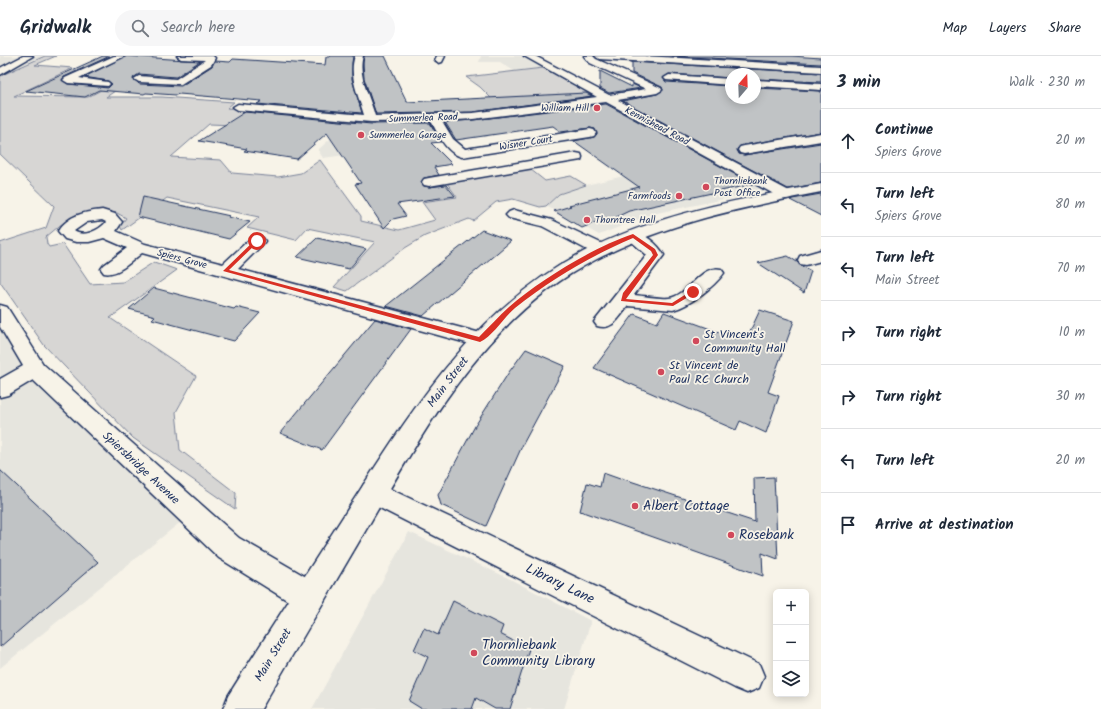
<!DOCTYPE html>
<html lang="en">
<head>
<meta charset="utf-8">
<style>
	:root { --surface:#fff; --page:#f6f6f7; --text:#1f2937; --muted:#747a83; --line:#e0e1e3 }
	body { margin:0; font-family:Kalam,sans-serif; background:var(--page); color:var(--text) }
	.controls { position:absolute; right:12px; bottom:12px; display:grid; overflow:hidden; border-radius:6px; box-shadow:0 2px 10px #0003 }
	.controls button { width:36px; height:36px; display:grid; place-items:center; padding:0; border:0; border-bottom:1px solid var(--line); background:var(--surface); color:var(--text); font:20px sans-serif }
	.compass { position:absolute; left:725px; top:12px; width:36px; height:36px; border-radius:50%; background:var(--surface); box-shadow:0 2px 10px #0003; rotate:19deg }
	.stop { position:absolute; width:12px; height:12px; margin:-9px; border:3px solid #d93025; border-radius:50%; background:#fff }
	.stop.end { background:#d93025; border-color:#fff; box-shadow:0 1px 4px #0008 }
	.list { margin:0; padding:0; list-style:none }
	h2 { display:flex; justify-content:space-between; align-items:center; height:52px; margin:0; padding:0 16px; font-size:17px }
	h2 small { font-size:13px; font-weight:400; color:var(--muted) }
	.list li { display:grid; grid-template-columns:26px 1fr auto; gap:12px; align-items:center; box-sizing:border-box; height:64px; padding:0 16px; border-top:1px solid var(--line) }
	.list b { display:block; font-size:15px; white-space:nowrap }
	.list p { margin:0; font-size:13px; white-space:nowrap; color:var(--muted) }
	.list em { font-size:13px; font-style:normal; color:var(--muted) }
	.icon { flex:none; width:22px; height:22px; fill:none; stroke:currentColor; stroke-width:2; stroke-linecap:round; stroke-linejoin:round }
	.map { position:relative; flex:none; width:821px; height:653px; overflow:hidden }
	header { display:flex; align-items:center; gap:24px; box-sizing:border-box; height:56px; padding:0 20px; background:var(--surface); border-bottom:1px solid var(--line) }
	header strong { font-size:19px }
	nav { display:flex; gap:22px; margin-inline-start:auto; font-size:14px }
	.search { width:280px; height:36px; background:var(--page); display:flex; align-items:center; gap:10px; box-sizing:border-box; padding:0 14px; border-radius:22px; color:var(--muted); font-size:15px }
	main { display:flex }
	aside { flex:1; background:var(--surface) }
	.map>svg:first-child { display:block }
</style>
</head>
<body>
<header>
<strong>Gridwalk</strong>
<div class="search"><svg class="icon" aria-label="search" viewBox="0 0 24 24"><circle cx="10" cy="10" r="6"/><path d="M15 15l6 6"/></svg>Search here</div>
<nav><a>Map</a><a>Layers</a><a>Share</a></nav>
</header>
<main>
<div class="map">
<svg width="821" height="653" viewBox="0 0 821 653">
	<rect width="100%" height="100%" fill="#f7f3e8"/>
	<filter id="ink" filterUnits="userSpaceOnUse"><feTurbulence type="fractalNoise" baseFrequency=".025" numOctaves="2"/><feDisplacementMap in="SourceGraphic" scale="8" xChannelSelector="R" yChannelSelector="G"/><feConvolveMatrix kernelMatrix="1 2 1 2 8 2 1 2 1" color-interpolation-filters="sRGB"/></filter>
	<g filter="url(#ink)">
		<!-- built -->
		<g fill="#e6e5de">
			<path d="M0 0H45L0 20Z"/>
			<path d="M481 0H528L548 11 514 15 500 6H479Z"/>
			<path d="M352 63 394 65 374 88 381 94 323 102 318 94Z"/>
			<path d="M821 76V123L652 158 599 179 546 150 559 138 586 129 670 109 677 98Z"/>
			<path d="M0 258 35 315 193 456 0 612Z"/>
			<path d="M409 476 508 522 591 565 564 653H312Z"/>
		</g>
		<!-- green -->
		<g fill="#d7d6d4" stroke="#798299">
			<path d="M45 0H56L35 9 73 12 14 40 88 41 127 20 136 21 106 41H162L234 46 227 52 291 58 234 69 209 68 171 101 221 104 232 117 278 121 301 117 320 104 361 160V165L399 174 435 164 422 146 457 141 447 127 530 113 545 125 571 120 586 129 559 138 546 150 540 151 513 143 496 146 473 165 469 163 425 180 405 192 347 235 334 231 375 186 307 172 296 184 247 172 259 161 167 142 122 174 120 170 126 162 117 157 99 156 78 160 64 166 46 181 47 188 49 191 63 188 90 228 123 226 154 206 177 214 110 262 196 320 176 356 180 394 236 437 235 453 133 382 44 289 0 226V187L46 172 54 150 0 98V20Z"/>
			<path d="M543 12 591 38 590 41 501 52 480 31 466 21Z"/>
		</g>
		<!-- building -->
		<g fill="#c0c3c5" stroke="#1b2f5e">
			<path d="M103 0H110L64 21 62 24 68 28 108 32 112 28 108 25 84 21 126 0 200 5 176 21 139 18 133 22 139 28 181 30 212 10 215 5 230 6 233 3 325 9 326 1H330V0H353L352 7V23L362 57 257 48 262 45 179 38 176 39 146 37 144 38 99 34 85 41 26 35Z"/>
			<path d="M364 0H385L407 46 586 37 592 40 473 56 376 58 364 22 363 7Z"/>
			<path d="M671 0H791L821 2V8Z"/>
			<path d="M632 6 821 17V26L755 23V18H731V22L669 18 663 22 666 26 731 30V42H755V32L821 35V76L744 89 740 90 737 93 739 98 744 99 821 87V127L788 133 623 45 657 38 663 34 662 31 632 17Z"/>
			<path d="M600 15 632 31V28L641 32 609 37 600 32Z"/>
			<path d="M606 48 753 128 629 155 600 169 596 166 582 172 554 155 571 150 569 149 639 131 574 85 594 81 597 78 595 73 590 72 561 76 553 70 456 84 445 66 473 64Z"/>
			<path d="M245 56 371 68 430 67 441 86 431 87 452 108 434 111 439 119 424 122 421 127 424 130 429 131 446 129 455 140 397 148 406 160 393 163 384 172 355 128 361 127 327 77 297 103 244 95 247 93 199 85Z"/>
			<path d="M821 138V160L790 144 792 143Z"/>
			<path d="M143 141 230 160 228 161 250 166 229 183 138 161Z"/>
			<path d="M482 174 511 185 423 260 386 250Z"/>
			<path d="M317 182 366 193 349 213 297 201Z"/>
			<path d="M788 200 797 206 800 209 811 215 804 237 758 207Z"/>
			<path d="M154 232 234 253 236 251 260 257 234 285 152 263 155 260 129 253Z"/>
			<path d="M760 254 794 265 768 336 779 340 766 377 740 365 736 374 594 312 634 258 657 267 664 256 738 283 740 279 747 282Z"/>
			<path d="M375 263 411 273 322 394 280 377Z"/>
			<path d="M526 293 565 310 523 388 486 470 441 449 438 439 475 370 509 316Z"/>
			<path d="M0 414 98 506 0 591Z"/>
			<path d="M603 417 620 423 621 422 755 466 754 422 774 421 778 503 762 497 763 520 580 455 587 427 600 431Z"/>
			<path d="M453 545 503 570 500 578 529 593 510 653H495L476 642 472 653H422L409 645 428 601 414 594 424 572 438 579Z"/>
		</g>
		<g fill="none" stroke-linecap="round" stroke-linejoin="round">
			<defs>
				<g id="minor">
					<path d="M23 0H33L0 19V12Z"/>
					<path d="M114 0H125L79 22 108 26 110 28 108 30 68 27 63 24 65 22Z"/>
					<path d="M177 0H213L215 2 211 9 181 28 139 26 134 23 139 20 176 23 205 4 181 3Z"/>
					<path d="M355 0H363C357 19 370 41 375 60L473 57 597 41 524 0H535L609 39 646 33 590 7 584 0H593L596 3 661 32 662 34 657 37 618 44 791 136 793 139 791 142 786 143 781 142 606 46 473 63 442 65 453 83 465 93 590 73 594 74 596 77 594 80 590 81 462 101C446 97 438 78 431 65L371 66 238 54 233 51 238 48 364 59C359 41 348 19 355 0Z"/>
					<path d="M437 0H445L442 6 439 7 435 4Z"/>
					<path d="M595 0H644L821 10V16L599 3Z"/>
					<path d="M669 19 731 23V29L666 24 664 22Z"/>
					<path d="M755 24 821 28V34L755 30Z"/>
					<path d="M821 77V85L744 98 740 97 738 94 740 91 744 90Z"/>
					<path d="M576 97 581 98 582 101 581 104 429 130 424 129 422 126 424 123 429 122Z"/>
					<path d="M102 154 115 158 122 166 116 175 145 188 223 208 251 182 257 180 263 182 265 185 263 188 238 213 488 279 491 284 488 289 481 291 142 197C131 205 118 220 104 217L101 213 104 209 127 192 104 182 89 186H76L65 183 58 175C69 159 84 156 102 154ZM102 164 106 166C100 174 83 182 74 175L87 166Z"/>
					<path d="M514 154 552 164 607 190 609 194 607 198 601 199 595 198 542 170 509 162 506 159 509 156Z"/>
					<path d="M633 175C645 178 658 188 664 199L634 239C645 240 658 243 669 242 688 240 701 208 721 213L724 217C714 231 689 250 673 254L628 250C619 261 613 275 597 270L594 266 647 199 625 180 627 177Z"/>
					<path d="M821 194V205L806 209 800 208 798 204 800 200Z"/>
					<path d="M0 249 7 251 43 308 239 482 320 529 324 540 320 551 309 555 298 551 219 502 33 324 8 339 0 341V323L23 310 0 271Z"/>
					<path d="M373 425 759 608 764 620 759 632 747 637 735 632 364 444 360 436 364 428Z"/>
				</g>
				<path id="major" d="M821 128V136C744 151 667 167 597 203 487 259 427 369 367 472 332 532 296 592 261 653H223L228 640C267 578 307 517 346 456 413 353 472 255 583 196 657 158 740 143 821 128Z"/>
			</defs>
			<!-- minor casing -->
			<use href="#minor" stroke="#1b2f5e" stroke-width="3"/>
			<!-- major casing -->
			<use href="#major" stroke="#1b2f5e" stroke-width="3"/>
			<!-- minor -->
			<use href="#minor" fill="#f7f3e8" fill-rule="evenodd"/>
			<!-- major -->
			<use href="#major" fill="#f7f3e8" fill-rule="evenodd"/>
		</g>
	</g>
	<!-- route -->
	<path fill="#d93025" d="M633 178 655 193 658 199 626 243 672 247 691 235H695V237L673 250 621 245 623 237 653 199 651 195 633 182C589 201 553 222 515 252 504 261 493 280 480 286L223 215 255 184H258V186L229 214 479 281C489 271 499 260 509 251 540 224 594 191 633 178Z"/>
	<!-- markers -->
	<g fill="#d1495b" stroke="#f7f3e8" stroke-width="1.5">
		<circle cx="597" cy="52" r="4"/>
		<circle cx="361" cy="79" r="4"/>
		<circle cx="706" cy="131" r="4"/>
		<circle cx="679" cy="140" r="4"/>
		<circle cx="587" cy="164" r="4"/>
		<circle cx="696" cy="285" r="4"/>
		<circle cx="661" cy="316" r="4"/>
		<circle cx="635" cy="450" r="4"/>
		<circle cx="731" cy="479" r="4"/>
		<circle cx="474" cy="597" r="4"/>
	</g>
	<g text-anchor="middle" dominant-baseline="central" stroke-width="3.5" stroke-linejoin="round" paint-order="stroke">
		<!-- far-poi labels -->
		<g font-size="10" fill="#1b2f5e" stroke="#f7f3e8" text-anchor="start">
			<text x="589" y="52" text-anchor="end">William Hill</text>
			<text x="369" y="79">Summerlea Garage</text>
			<text x="714" y="125">Thornliebank<tspan x="714" dy="12">Post Office</tspan></text>
			<text x="671" y="140" text-anchor="end">Farmfoods</text>
			<text x="595" y="164">Thorntree Hall</text>
		</g>
		<!-- far-street labels -->
		<g font-size="10" fill="#1b2f5e" stroke="#f7f3e8">
			<text transform="translate(423 62) rotate(-2)">Summerlea Road</text>
			<text transform="translate(657 70) rotate(28)">Kennishead Road</text>
			<text transform="translate(526 87) rotate(-9)">Wisner Court</text>
			<text transform="translate(182 203) rotate(15)">Spiers Grove</text>
		</g>
		<!-- poi labels -->
		<g font-size="12" fill="#1b2f5e" stroke="#f7f3e8" text-anchor="start">
			<text x="704" y="278">St Vincent's<tspan x="704" dy="14">Community Hall</tspan></text>
			<text x="669" y="309">St Vincent de<tspan x="669" dy="14">Paul RC Church</tspan></text>
		</g>
		<!-- street labels -->
		<g font-size="12" fill="#1b2f5e" stroke="#f7f3e8">
			<text transform="translate(448 326) rotate(-53)">Main Street</text>
			<text transform="translate(141 412) rotate(43)">Spiersbridge Avenue</text>
			<text transform="translate(273 599) rotate(-59)">Main Street</text>
		</g>
		<!-- near-poi labels -->
		<g font-size="14" fill="#1b2f5e" stroke="#f7f3e8" text-anchor="start">
			<text x="643" y="450">Albert Cottage</text>
			<text x="739" y="479">Rosebank</text>
			<text x="482" y="589">Thornliebank<tspan x="482" dy="16">Community Library</tspan></text>
		</g>
		<!-- near-street labels -->
		<g font-size="14" fill="#1b2f5e" stroke="#f7f3e8">
			<text transform="translate(560 528) rotate(26)">Library Lane</text>
		</g>
	</g>
</svg>
<div class="controls">
<button>+</button>
<button>−</button>
<button><svg class="icon" aria-label="layers" viewBox="0 0 24 24"><path d="M12 4l9 5-9 5-9-5zM3 14l9 5 9-5"/></svg></button>
</div>
<svg class="compass" viewBox="-18 -18 36 36"><path d="M0-13l5 13h-10z" fill="#e53935"/><path d="M0 13l5-13h-10z" fill="#747a83"/></svg>
<div class="stop" style="left:257px;top:185px"></div>
<div class="stop end" style="left:693px;top:236px"></div>
</div>
<aside>
<h2>3 min<small>Walk · 230 m</small></h2>
<ul class="list">
<li><svg class="icon" aria-label="ahead" viewBox="0 0 24 24"><path d="M12 20V5M6 11l6-6 6 6"/></svg><div><b>Continue</b><p>Spiers Grove</p></div><em>20 m</em></li>
<li><svg class="icon" aria-label="left" viewBox="0 0 24 24"><path d="M17 20v-9H6M10 6l-5 5 5 5"/></svg><div><b>Turn left</b><p>Spiers Grove</p></div><em>80 m</em></li>
<li><svg class="icon" aria-label="left" viewBox="0 0 24 24"><path d="M17 20v-9H6M10 6l-5 5 5 5"/></svg><div><b>Turn left</b><p>Main Street</p></div><em>70 m</em></li>
<li><svg class="icon" aria-label="right" viewBox="0 0 24 24"><path d="M7 20v-9h11M14 6l5 5-5 5"/></svg><div><b>Turn right</b></div><em>10 m</em></li>
<li><svg class="icon" aria-label="right" viewBox="0 0 24 24"><path d="M7 20v-9h11M14 6l5 5-5 5"/></svg><div><b>Turn right</b></div><em>30 m</em></li>
<li><svg class="icon" aria-label="left" viewBox="0 0 24 24"><path d="M17 20v-9H6M10 6l-5 5 5 5"/></svg><div><b>Turn left</b></div><em>20 m</em></li>
<li><svg class="icon" aria-label="arrive" viewBox="0 0 24 24"><path d="M6 21V4h12l-3 4 3 4H6"/></svg><div><b>Arrive at destination</b></div></li>
</ul>
</aside>
</main>
</body>
</html>
